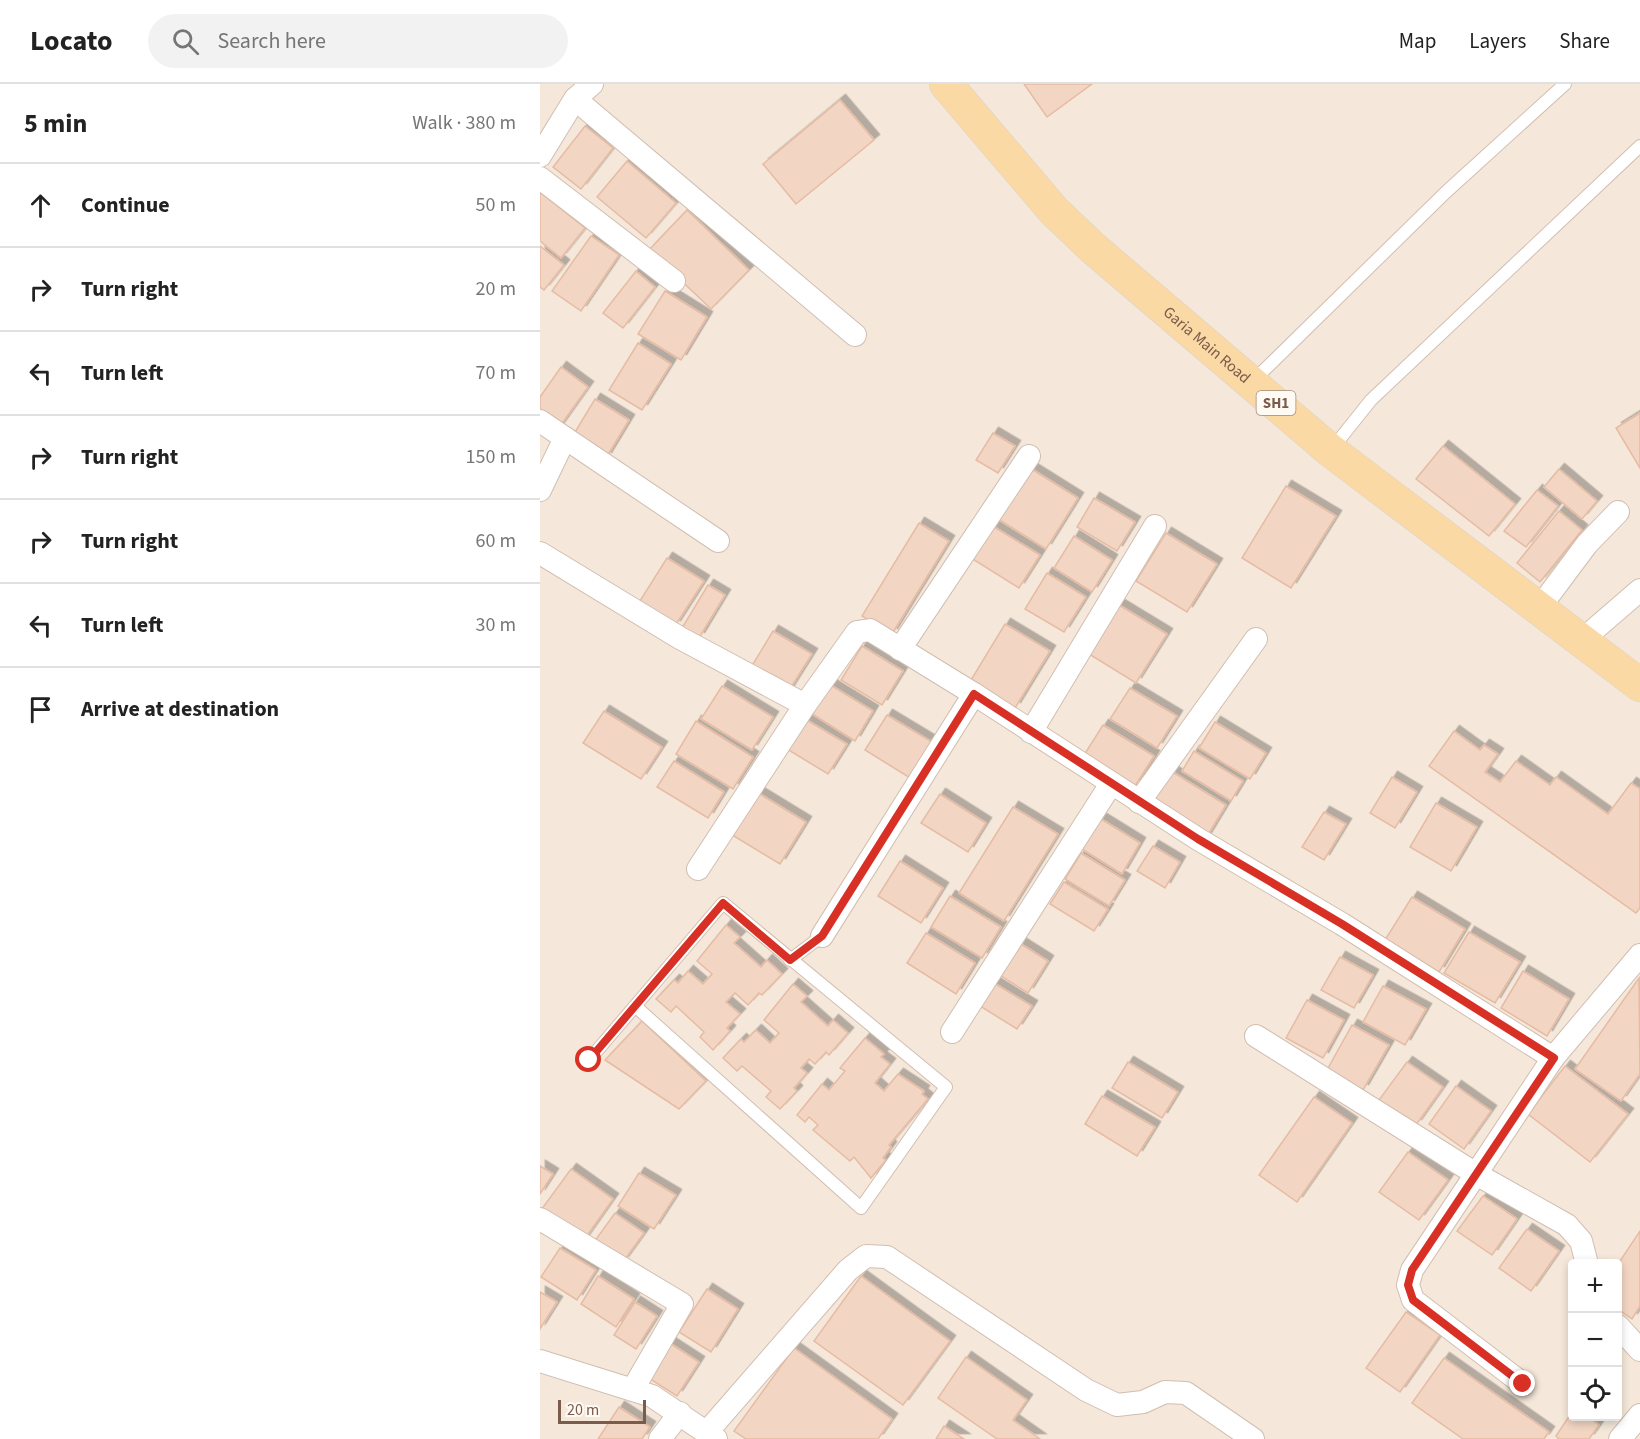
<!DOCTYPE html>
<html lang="en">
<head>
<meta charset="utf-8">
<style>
	:root { --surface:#fff; --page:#f2f2f2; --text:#222; --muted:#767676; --line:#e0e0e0 }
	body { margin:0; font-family:"Source Sans 3",sans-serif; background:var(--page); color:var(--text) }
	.controls { position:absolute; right:18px; bottom:18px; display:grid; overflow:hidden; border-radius:6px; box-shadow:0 3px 9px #0003 }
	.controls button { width:54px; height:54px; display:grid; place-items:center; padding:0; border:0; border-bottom:2px solid var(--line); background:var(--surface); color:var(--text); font:30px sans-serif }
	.scale { position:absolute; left:18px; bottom:15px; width:88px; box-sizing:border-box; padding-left:6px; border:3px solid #7a5c4d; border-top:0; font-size:16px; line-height:21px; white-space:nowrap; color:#7a5c4d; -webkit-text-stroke:4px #fffaf3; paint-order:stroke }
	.stop { position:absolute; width:18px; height:18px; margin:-14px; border:4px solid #d93025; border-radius:50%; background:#fff }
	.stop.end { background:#d93025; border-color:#fff; box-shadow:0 2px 6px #0008 }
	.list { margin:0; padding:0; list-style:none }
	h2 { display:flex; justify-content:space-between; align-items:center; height:78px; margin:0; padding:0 24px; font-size:26px }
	h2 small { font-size:20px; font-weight:400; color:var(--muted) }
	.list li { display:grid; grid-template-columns:39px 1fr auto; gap:18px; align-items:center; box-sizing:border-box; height:84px; padding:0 24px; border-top:2px solid var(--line) }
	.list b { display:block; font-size:22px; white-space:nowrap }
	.list em { font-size:20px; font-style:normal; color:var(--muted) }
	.icon { flex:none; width:33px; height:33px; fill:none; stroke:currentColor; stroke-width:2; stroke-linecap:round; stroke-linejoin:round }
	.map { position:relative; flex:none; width:1100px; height:1355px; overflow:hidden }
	header { display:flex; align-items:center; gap:36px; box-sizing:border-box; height:84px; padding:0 30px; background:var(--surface); border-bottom:2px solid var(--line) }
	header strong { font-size:28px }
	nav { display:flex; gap:33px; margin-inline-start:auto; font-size:21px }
	.search { width:420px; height:54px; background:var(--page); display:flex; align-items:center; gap:15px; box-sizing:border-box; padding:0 21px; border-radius:33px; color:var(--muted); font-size:22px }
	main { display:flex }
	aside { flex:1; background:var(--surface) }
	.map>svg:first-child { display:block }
</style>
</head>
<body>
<header>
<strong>Locato</strong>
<div class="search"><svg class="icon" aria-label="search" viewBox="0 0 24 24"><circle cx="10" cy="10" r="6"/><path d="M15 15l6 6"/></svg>Search here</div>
<nav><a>Map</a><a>Layers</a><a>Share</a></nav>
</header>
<main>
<aside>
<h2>5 min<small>Walk · 380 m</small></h2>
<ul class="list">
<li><svg class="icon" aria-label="ahead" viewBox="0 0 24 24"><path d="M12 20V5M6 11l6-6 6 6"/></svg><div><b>Continue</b></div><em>50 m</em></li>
<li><svg class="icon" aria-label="right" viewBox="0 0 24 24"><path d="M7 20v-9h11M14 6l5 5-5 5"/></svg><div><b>Turn right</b></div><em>20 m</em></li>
<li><svg class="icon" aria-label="left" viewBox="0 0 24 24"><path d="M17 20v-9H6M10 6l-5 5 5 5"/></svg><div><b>Turn left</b></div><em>70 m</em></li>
<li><svg class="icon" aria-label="right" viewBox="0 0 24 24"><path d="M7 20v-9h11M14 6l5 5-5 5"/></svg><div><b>Turn right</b></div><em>150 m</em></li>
<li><svg class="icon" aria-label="right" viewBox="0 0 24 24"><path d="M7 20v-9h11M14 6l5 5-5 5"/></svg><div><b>Turn right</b></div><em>60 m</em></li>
<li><svg class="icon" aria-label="left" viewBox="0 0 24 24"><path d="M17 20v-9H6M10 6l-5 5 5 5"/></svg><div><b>Turn left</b></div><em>30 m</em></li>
<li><svg class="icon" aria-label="arrive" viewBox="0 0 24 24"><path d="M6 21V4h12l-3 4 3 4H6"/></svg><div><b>Arrive at destination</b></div></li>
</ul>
</aside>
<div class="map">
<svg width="1100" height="1355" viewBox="0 0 1100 1355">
	<defs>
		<filter id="shadow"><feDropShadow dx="5.5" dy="-5.5" stdDeviation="0" flood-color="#0004"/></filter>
	</defs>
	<rect width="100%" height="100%" fill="#fdf6ec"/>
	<!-- residential -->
	<path fill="#f5e8da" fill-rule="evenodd" d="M0 0H1100V1355H0ZM1032 1180H1078V1332H1032Z"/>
	<!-- building -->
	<g fill="#f3d5c3" stroke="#e6bba3" stroke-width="1.5" filter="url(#shadow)">
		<path d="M484 0H552L507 33Z"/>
		<path d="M300 16 334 56 256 120 223 80Z"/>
		<path d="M45 42 73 64 41 105 13 83Z"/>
		<path d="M87 77 136 119 106 154 57 113Z"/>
		<path d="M0 108 45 144 21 174 0 157Z"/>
		<path d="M147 126 209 186 171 225 109 166Z"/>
		<path d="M51 152 79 171 41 227 12 207Z"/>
		<path d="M0 162 24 181 4 206 0 203Z"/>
		<path d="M96 187 115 203 83 244 63 229Z"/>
		<path d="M125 207 167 233 141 276 98 250Z"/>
		<path d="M98 259 131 280 102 326 69 306Z"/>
		<path d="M21 283 48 303 18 345 0 333V313Z"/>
		<path d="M55 315 89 336 66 374 32 353Z"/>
		<path d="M1100 329V384L1076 344Z"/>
		<path d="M453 349 475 362 458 389 436 376Z"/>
		<path d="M903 362 975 420 949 452 876 395Z"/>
		<path d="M490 384 538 414 506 465 458 435Z"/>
		<path d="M1019 385 1057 417 1042 435 1004 403Z"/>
		<path d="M746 402 796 432 751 504 702 474Z"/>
		<path d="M997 406 1018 422 986 463 964 447Z"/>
		<path d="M554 414 595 438 577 467 537 443Z"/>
		<path d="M1019 427 1042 446 1000 498 977 479Z"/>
		<path d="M379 439 409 457 352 550 322 532Z"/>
		<path d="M451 441 500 471 479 504 431 474Z"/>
		<path d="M626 449 677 480 647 528 596 497Z"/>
		<path d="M534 452 572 476 552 508 514 484Z"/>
		<path d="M127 474 164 497 135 542 98 520Z"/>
		<path d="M507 489 546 513 524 548 485 525Z"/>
		<path d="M168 501 185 511 159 554 142 544Z"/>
		<path d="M579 521 627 550 596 599 549 570Z"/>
		<path d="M465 540 510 567 475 624 431 596Z"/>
		<path d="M233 547 272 570 248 608 210 585Z"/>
		<path d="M322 562 363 587 342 621 301 596Z"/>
		<path d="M284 597 333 627 315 657 266 626Z"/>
		<path d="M182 602 233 633 212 666 161 635Z"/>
		<path d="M590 604 637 632 617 664 570 635Z"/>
		<path d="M64 627 122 663 101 695 43 659Z"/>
		<path d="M347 631 397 661 375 697 325 666Z"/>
		<path d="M265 635 307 660 288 690 247 665Z"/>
		<path d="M156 637 213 673 193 705 136 670Z"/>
		<path d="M675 638 726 669 710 695 659 664Z"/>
		<path d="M563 641 614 672 595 702 544 671Z"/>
		<path d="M914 647 940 666 944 661 958 670 945 688 960 698 976 677 1010 701 1016 693 1068 730 1091 699 1100 705V824L1096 829 889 682Z"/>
		<path d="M654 667 703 697 691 717 642 687Z"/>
		<path d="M134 677 184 708 168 734 117 703Z"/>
		<path d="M631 687 686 721 666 754 611 720Z"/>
		<path d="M852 693 877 708 855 744 830 729Z"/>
		<path d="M215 707 266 738 240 780 189 749Z"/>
		<path d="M400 710 446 739 428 768 381 739Z"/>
		<path d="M896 719 937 743 911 787 870 763Z"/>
		<path d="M473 723 518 750 464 837 419 809Z"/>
		<path d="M784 728 806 740 784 776 762 763Z"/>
		<path d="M561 735 600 759 582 790 542 765Z"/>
		<path d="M613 762 640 778 625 804 597 787Z"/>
		<path d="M541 769 585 796 569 822 525 795Z"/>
		<path d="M360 777 403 804 381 839 338 812Z"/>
		<path d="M524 798 568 825 554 847 510 820Z"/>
		<path d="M410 812 461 843 442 874 391 843Z"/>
		<path d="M872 813 925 845 899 888 845 856Z"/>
		<path d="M186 841 200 853 194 859 221 883 227 876 242 890 222 911 219 909 208 921 195 909 186 918 200 930 187 944 190 947 173 966 160 953 164 948 136 922 131 928 116 915 134 896 138 899 148 887 163 900 172 890 157 877Z"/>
		<path d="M929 848 980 878 955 919 904 889Z"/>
		<path d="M386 849 435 879 416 910 367 879Z"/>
		<path d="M481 860 508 877 488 909 461 892Z"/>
		<path d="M800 873 833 891 814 924 781 906Z"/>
		<path d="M983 887 1029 915 1007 952 961 924Z"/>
		<path d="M1099 894 1100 990 1081 1017 1035 985Z"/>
		<path d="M454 899 492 922 477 945 440 922Z"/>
		<path d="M253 900 267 912 261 918 288 942 293 936 308 949 289 971 286 968 275 980 269 975 261 984 267 989 254 1004 257 1007 240 1025 226 1013 231 1007 202 982 197 987 183 974 201 955 204 958 216 946 230 959 239 949 224 936Z"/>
		<path d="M843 902 886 925 865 961 823 938Z"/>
		<path d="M767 916 804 936 783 974 746 954Z"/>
		<path d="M102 937 166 997 139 1025 65 976Z"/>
		<path d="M812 941 849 961 823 1006 787 986Z"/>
		<path d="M325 954 344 970 341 973 350 980 335 999 344 1007 358 990 384 1007 382 1010 388 1015 349 1061 351 1063 343 1074 346 1076 331 1094 314 1073 310 1077 273 1046 278 1041 269 1033 265 1038 257 1031 282 1000 289 1006 305 987 300 984Z"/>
		<path d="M588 978 638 1008 622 1034 572 1004Z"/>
		<path d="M867 978 903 1003 876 1041 839 1016Z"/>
		<path d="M1025 982 1088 1030 1050 1078 988 1030Z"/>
		<path d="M916 1002 951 1027 924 1065 889 1040Z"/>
		<path d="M562 1012 615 1043 597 1072 545 1040Z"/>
		<path d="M774 1013 812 1039 757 1118 719 1091Z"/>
		<path d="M868 1068 908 1096 879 1136 839 1108Z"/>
		<path d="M0 1082 13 1090 0 1110Z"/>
		<path d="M31 1085 73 1115 44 1156 1 1126Z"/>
		<path d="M99 1089 136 1111 114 1145 78 1122Z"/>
		<path d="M943 1112 977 1135 952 1171 917 1147Z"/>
		<path d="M75 1129 104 1149 83 1178 54 1158Z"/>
		<path d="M987 1145 1019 1167 991 1207 959 1184Z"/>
		<path d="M1100 1147V1222L1092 1235 1078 1225V1180Z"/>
		<path d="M20 1164 56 1186 37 1216 1 1193Z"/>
		<path d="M58 1192 94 1215 76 1243 41 1220Z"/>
		<path d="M321 1192 410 1257 363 1321 274 1257Z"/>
		<path d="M167 1205 198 1225 171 1268 139 1248Z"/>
		<path d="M0 1208 17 1218 0 1245Z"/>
		<path d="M95 1218 117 1232 96 1265 74 1251Z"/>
		<path d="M866 1228 900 1251 860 1308 826 1284Z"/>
		<path d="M128 1258 159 1278 137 1312 107 1293Z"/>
		<path d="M254 1264 352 1335 338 1355H206L194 1347Z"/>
		<path d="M426 1273 487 1316 473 1336 500 1355H457L398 1314Z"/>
		<path d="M904 1274 1009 1348 1004 1355H923L872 1319Z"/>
		<path d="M79 1323 110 1343 102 1355H58Z"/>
		<path d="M1032 1328V1332H1047L1059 1341 1049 1355H1019L1016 1352Z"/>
		<path d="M404 1342 424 1355H396Z"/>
	</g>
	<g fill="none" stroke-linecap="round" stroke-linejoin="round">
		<defs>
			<g id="lane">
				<path d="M713 297 906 108 1025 0"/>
				<path d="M791 366 831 316 1100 62"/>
				<path d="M250 876 282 852"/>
				<path d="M49 976 183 819 406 1003 321 1124 95 922"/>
			</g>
			<g id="street">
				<path d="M35 15 315 251"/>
				<path d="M0 72 35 15 52 0"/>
				<path d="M0 94 134 197"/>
				<path d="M0 337 25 354 0 406"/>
				<path d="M25 354 178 457"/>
				<path d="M0 469 140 554 265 621"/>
				<path d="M1000 523 1047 460 1078 428"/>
				<path d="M1042 556 1100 506"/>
				<path d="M360 565 489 372"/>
				<path d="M491 648 615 442"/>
				<path d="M599 718 716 555"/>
				<path d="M158 785 265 621 317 548 330 546 434 610"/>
				<path d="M282 852 434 610 658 755 802 840 1013 974"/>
				<path d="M412 948 571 700"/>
				<path d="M716 952 936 1090 872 1186 868 1201 873 1216 983 1300"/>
				<path d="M0 1135 142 1220 93 1305"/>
				<path d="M1047 1180 1041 1157 1027 1141 936 1090 1013 974 1100 871"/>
				<path d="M1078 1242 1100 1266"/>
				<path d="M0 1277 112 1312 176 1355"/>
				<path d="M167 1348 308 1186 326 1172 347 1173 546 1306 577 1321 603 1318 625 1308 646 1309 713 1355"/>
				<path d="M120 1355 140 1329"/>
				<path d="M1080 1355 1100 1331"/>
			</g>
			<g id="primary">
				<path id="s1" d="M406 0 514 127 553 164 791 367 1100 601"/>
			</g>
		</defs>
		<!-- lane casing -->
		<use href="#lane" stroke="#d1beb0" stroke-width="14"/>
		<!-- street casing -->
		<use href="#street" stroke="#d1beb0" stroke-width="24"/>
		<!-- primary casing -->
		<use href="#primary" stroke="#dad1cd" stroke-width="34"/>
		<!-- lane -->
		<use href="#lane" stroke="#fff" stroke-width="12"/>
		<!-- street -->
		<use href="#street" stroke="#fff" stroke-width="22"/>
		<!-- primary -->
		<use href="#primary" stroke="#fbd9a5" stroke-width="33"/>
	</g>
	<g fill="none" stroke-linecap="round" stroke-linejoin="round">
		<!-- route -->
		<path stroke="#d93025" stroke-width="8" d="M49 976 183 819 250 876 282 852 434 610 658 755 802 840 1014 974 872 1186 868 1201 873 1216 983 1300"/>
	</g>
	<g text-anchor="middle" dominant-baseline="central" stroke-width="6" stroke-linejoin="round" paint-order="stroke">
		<!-- shield labels -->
		<rect fill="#fffaf3" stroke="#a28b7f" stroke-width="1.5" x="716.5" y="307" width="39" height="24" rx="4.5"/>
		<g font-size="15" font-weight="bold" fill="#7a5c4d">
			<text x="736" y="319">SH1</text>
		</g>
		<!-- street labels -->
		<g font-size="16" fill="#7a5c4d" stroke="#fffaf3">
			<text stroke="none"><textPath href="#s1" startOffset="370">Garia Main Road</textPath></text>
		</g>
	</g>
</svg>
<div class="controls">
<button>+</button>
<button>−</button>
<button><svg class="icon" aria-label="locate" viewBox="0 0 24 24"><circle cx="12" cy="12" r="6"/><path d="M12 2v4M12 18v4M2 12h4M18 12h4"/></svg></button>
</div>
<div class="scale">20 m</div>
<div class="stop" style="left:49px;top:976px"></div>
<div class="stop end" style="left:983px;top:1300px"></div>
</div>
</main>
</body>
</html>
